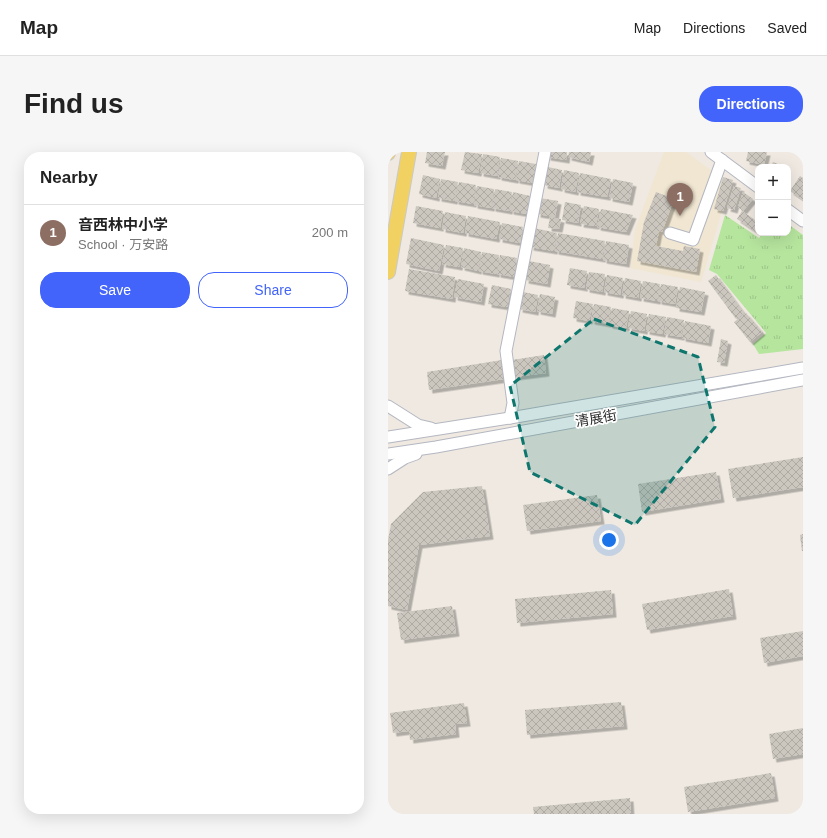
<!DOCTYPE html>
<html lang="en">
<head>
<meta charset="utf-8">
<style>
	:root { --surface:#fff; --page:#f6f6f6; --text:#222; --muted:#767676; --line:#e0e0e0; --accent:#4264fb }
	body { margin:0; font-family:Arial,"Noto Sans SC",sans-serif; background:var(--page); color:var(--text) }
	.controls { position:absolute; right:12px; top:12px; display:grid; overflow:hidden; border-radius:8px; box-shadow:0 4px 16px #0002 }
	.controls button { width:36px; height:36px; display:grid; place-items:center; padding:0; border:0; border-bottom:1px solid var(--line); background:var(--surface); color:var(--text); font:20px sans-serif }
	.you { position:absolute; left:221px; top:388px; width:14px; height:14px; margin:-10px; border:3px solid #fff; border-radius:50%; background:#1a73e8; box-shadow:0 0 0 6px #1a73e833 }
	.badge { display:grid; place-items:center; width:26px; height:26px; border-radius:50%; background:var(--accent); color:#fff; font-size:13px; font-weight:700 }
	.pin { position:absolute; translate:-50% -33px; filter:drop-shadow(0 1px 2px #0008) }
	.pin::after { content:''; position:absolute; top:21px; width:14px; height:12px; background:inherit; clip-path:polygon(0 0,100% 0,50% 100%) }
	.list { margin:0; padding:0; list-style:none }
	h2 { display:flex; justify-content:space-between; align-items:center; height:52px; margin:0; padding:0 16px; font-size:17px }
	h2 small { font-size:13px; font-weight:400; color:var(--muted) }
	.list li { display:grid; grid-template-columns:26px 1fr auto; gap:12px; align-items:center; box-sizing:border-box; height:56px; padding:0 16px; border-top:1px solid var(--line) }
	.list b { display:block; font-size:15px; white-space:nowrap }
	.list p { margin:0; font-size:13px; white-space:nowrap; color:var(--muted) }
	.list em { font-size:13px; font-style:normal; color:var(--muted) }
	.actions { display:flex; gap:8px; padding:12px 16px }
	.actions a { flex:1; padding:9px 0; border:1px solid var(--accent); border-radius:16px; text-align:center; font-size:14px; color:var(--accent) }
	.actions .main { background:var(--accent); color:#fff }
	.map { position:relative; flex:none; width:415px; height:662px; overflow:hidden; border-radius:16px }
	header { display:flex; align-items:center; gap:24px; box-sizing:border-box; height:56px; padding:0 20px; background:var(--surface); border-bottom:1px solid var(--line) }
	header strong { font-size:19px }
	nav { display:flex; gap:22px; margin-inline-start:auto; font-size:14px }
	.intro { display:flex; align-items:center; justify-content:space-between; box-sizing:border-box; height:96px; padding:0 24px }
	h1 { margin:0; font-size:28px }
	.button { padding:10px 18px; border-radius:16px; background:var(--accent); color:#fff; font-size:14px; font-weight:700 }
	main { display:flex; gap:24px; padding:0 24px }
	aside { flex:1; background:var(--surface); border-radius:16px; box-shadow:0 4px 16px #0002 }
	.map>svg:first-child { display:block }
</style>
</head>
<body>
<header>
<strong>Map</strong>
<nav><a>Map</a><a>Directions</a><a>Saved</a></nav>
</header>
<div class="intro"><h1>Find us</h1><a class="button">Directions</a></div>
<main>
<aside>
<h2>Nearby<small></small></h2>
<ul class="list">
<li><span class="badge" style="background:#8d6e63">1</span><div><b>音西林中小学</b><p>School · 万安路</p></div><em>200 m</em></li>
</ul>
<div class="actions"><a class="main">Save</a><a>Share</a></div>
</aside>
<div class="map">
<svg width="415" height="662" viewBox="0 0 415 662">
	<defs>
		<pattern id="grass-tufts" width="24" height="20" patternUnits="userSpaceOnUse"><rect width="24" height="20" fill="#b6e59e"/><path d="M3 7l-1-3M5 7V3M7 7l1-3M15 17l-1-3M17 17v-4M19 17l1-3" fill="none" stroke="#9dc588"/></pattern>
		<pattern id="building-cross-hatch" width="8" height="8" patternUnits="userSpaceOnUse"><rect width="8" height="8" fill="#cbc7bf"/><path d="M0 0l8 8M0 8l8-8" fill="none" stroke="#afaba4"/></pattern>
		<filter id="shadow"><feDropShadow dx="3.5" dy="3.5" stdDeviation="0" flood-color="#0004"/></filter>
	</defs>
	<rect width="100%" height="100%" fill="#efe9e1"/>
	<!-- education -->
	<path fill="#f0e6d1" d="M276 0H298L342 32 313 130 242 116 247 78Z"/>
	<!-- grass -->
	<path fill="url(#grass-tufts)" d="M337 63 371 86 375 81H400V72L415 83V197L371 202 365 192 378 181 329 122 321 118Z"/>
	<!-- building -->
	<g fill="url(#building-cross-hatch)" filter="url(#shadow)">
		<path d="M39 0H57L54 14 37 11Z"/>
		<path d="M77 0 94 2 90 21 73 18Z"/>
		<path d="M160 0H179L178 8 159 5Z"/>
		<path d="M181 0H203L201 10 180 5Z"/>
		<path d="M360 0H379L376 13 358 9Z"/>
		<path d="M95 2 112 5 109 24 92 21Z"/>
		<path d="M113 6 130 9 127 28 110 25Z"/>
		<path d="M131 9 148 12 145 31 128 28Z"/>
		<path d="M385 10 396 15H383Z"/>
		<path d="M160 15 174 18 171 36 156 33Z"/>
		<path d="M176 18 191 21 187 40 173 37Z"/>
		<path d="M192 21 223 27 219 45 189 40Z"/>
		<path d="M35 23 52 27 48 46 31 42Z"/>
		<path d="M412 24 415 26V48L402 39Z"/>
		<path d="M335 25 345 28 335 59 326 57Z"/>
		<path d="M53 27 70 30 66 49 50 46Z"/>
		<path d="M225 27 245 31 241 50 221 46Z"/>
		<path d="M71 30 88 33 85 52 67 49Z"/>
		<path d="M89 34 106 37 103 56 86 53Z"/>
		<path d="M346 34 353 36 346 58 339 56Z"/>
		<path d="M107 37 124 40 121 59 104 56Z"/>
		<path d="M125 40 142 44 139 62 122 59Z"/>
		<path d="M268 40 286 47 274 80 271 79 268 94 295 99 296 94 312 97 308 120 249 109 256 70Z"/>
		<path d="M355 40 365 47 355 59 350 55Z"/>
		<path d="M152 46 170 49 167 65 149 62Z"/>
		<path d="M177 50 193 53 190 71 174 68Z"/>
		<path d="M28 54 55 59 52 76 25 71Z"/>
		<path d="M196 54 211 57 208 74 192 72Z"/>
		<path d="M213 57 245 63 238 80 209 75Z"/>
		<path d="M354 59 370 70V81L349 67Z"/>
		<path d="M57 60 78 64 75 81 54 77Z"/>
		<path d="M80 64 112 70 108 87 77 81Z"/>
		<path d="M162 65 173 67 171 77 160 76Z"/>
		<path d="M114 71 135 75 132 91 111 87Z"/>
		<path d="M146 76 169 81 166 99 142 95Z"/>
		<path d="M170 81 217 89 214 107 167 99Z"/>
		<path d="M23 86 56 93 51 119 18 112Z"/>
		<path d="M218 89 241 93 238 112 215 108Z"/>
		<path d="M58 93 75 96 71 115 54 112Z"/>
		<path d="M76 96 93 100 90 119 73 115Z"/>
		<path d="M94 100 111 103 108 122 91 119Z"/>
		<path d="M112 103 129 106 126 125 109 122Z"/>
		<path d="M141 109 162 113 159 132 137 128Z"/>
		<path d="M182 116 199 119 196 136 179 133Z"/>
		<path d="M21 117 67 125 64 147 17 139Z"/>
		<path d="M201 120 217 122 214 140 198 137Z"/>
		<path d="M219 123 235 126 232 143 216 140Z"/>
		<path d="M328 123 356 161 348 167 320 129Z"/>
		<path d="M237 126 253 129 250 146 234 143Z"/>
		<path d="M70 127 96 132 93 150 66 145Z"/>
		<path d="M255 129 272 132 269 149 252 146Z"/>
		<path d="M273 132 290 135 287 152 270 149Z"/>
		<path d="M104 133 123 137 119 155 100 152Z"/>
		<path d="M292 135 317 140 313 160 288 156Z"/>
		<path d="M135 140 150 143 147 160 131 157Z"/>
		<path d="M152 142 167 145 164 162 149 159Z"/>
		<path d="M188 149 205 152 201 169 185 166Z"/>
		<path d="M206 152 223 155 220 172 203 169Z"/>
		<path d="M224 156 241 159 238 176 221 173Z"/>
		<path d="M243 159 259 162 256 179 240 176Z"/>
		<path d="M358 161 374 180 362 190 346 170Z"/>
		<path d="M261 162 278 165 274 182 258 179Z"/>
		<path d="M279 165 296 168 293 185 276 182Z"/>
		<path d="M297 169 323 174 320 191 294 186Z"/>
		<path d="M333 187 340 189 336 211 329 210Z"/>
		<path d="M156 203 158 221 126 225 124 208Z"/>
		<path d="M114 208 117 227 41 238 39 220Z"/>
		<path d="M415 305V335L345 346 340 317Z"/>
		<path d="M328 320 333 347 254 360 250 332Z"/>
		<path d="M94 334 102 384 31 393 19 458 0 454V388L3 372 35 340Z"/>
		<path d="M209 343 213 369 139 379 135 353Z"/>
		<path d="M415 382V399H414L412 383Z"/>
		<path d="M341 437 345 464 259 478 254 452Z"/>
		<path d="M223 438 225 462 129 471 127 447Z"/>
		<path d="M64 454 68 481 13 488 9 461Z"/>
		<path d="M415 479V504L376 511 372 486Z"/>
		<path d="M233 550 236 574 139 583 137 558Z"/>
		<path d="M76 551 79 571 67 572 68 582 22 588 21 579 5 581 2 561Z"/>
		<path d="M415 576V602L385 607 381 582Z"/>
		<path d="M383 621 387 646 300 660 296 635Z"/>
		<path d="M242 646 243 662H146L145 655Z"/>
	</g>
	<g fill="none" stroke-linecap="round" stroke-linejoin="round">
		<defs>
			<g id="minor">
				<path d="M323 0 370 35"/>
				<path d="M400 58 415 69"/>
				<path d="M282 81 305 88 334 8"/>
				<path d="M0 254 30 273 43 276"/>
				<path d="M122 266 125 251 118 199 157 0"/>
				<path d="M0 285 122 266 415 216"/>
				<path d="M0 302 48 295 415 228"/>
				<path d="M0 317 17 306 28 302"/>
			</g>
			<g id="major">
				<path d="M0 1V0"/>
				<path d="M0 120 21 0"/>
			</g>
		</defs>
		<!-- minor casing -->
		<use href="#minor" stroke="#b4b7c1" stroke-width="13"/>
		<!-- major casing -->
		<use href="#major" stroke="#c9c9c9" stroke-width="16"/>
		<!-- minor -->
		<use href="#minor" stroke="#fff" stroke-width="11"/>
		<!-- major -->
		<use href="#major" stroke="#f2d163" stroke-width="14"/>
	</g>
	<!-- marked area -->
	<path fill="#0f766e" fill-opacity="0.2" stroke="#0f766e" stroke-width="3" stroke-dasharray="8 5" stroke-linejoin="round" d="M206 167 310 205 327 275 247 373 142 320 122 234Z"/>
	<g text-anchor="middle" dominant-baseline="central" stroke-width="3.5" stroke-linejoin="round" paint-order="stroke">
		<!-- street labels -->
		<g font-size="14" fill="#2e2e2e" stroke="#fff">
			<text transform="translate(208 266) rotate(-10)">清展街</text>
		</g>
	</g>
</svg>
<div class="controls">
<button>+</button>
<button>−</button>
</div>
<div class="you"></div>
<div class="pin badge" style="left:292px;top:64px;background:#8d6e63">1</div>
</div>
</main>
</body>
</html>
